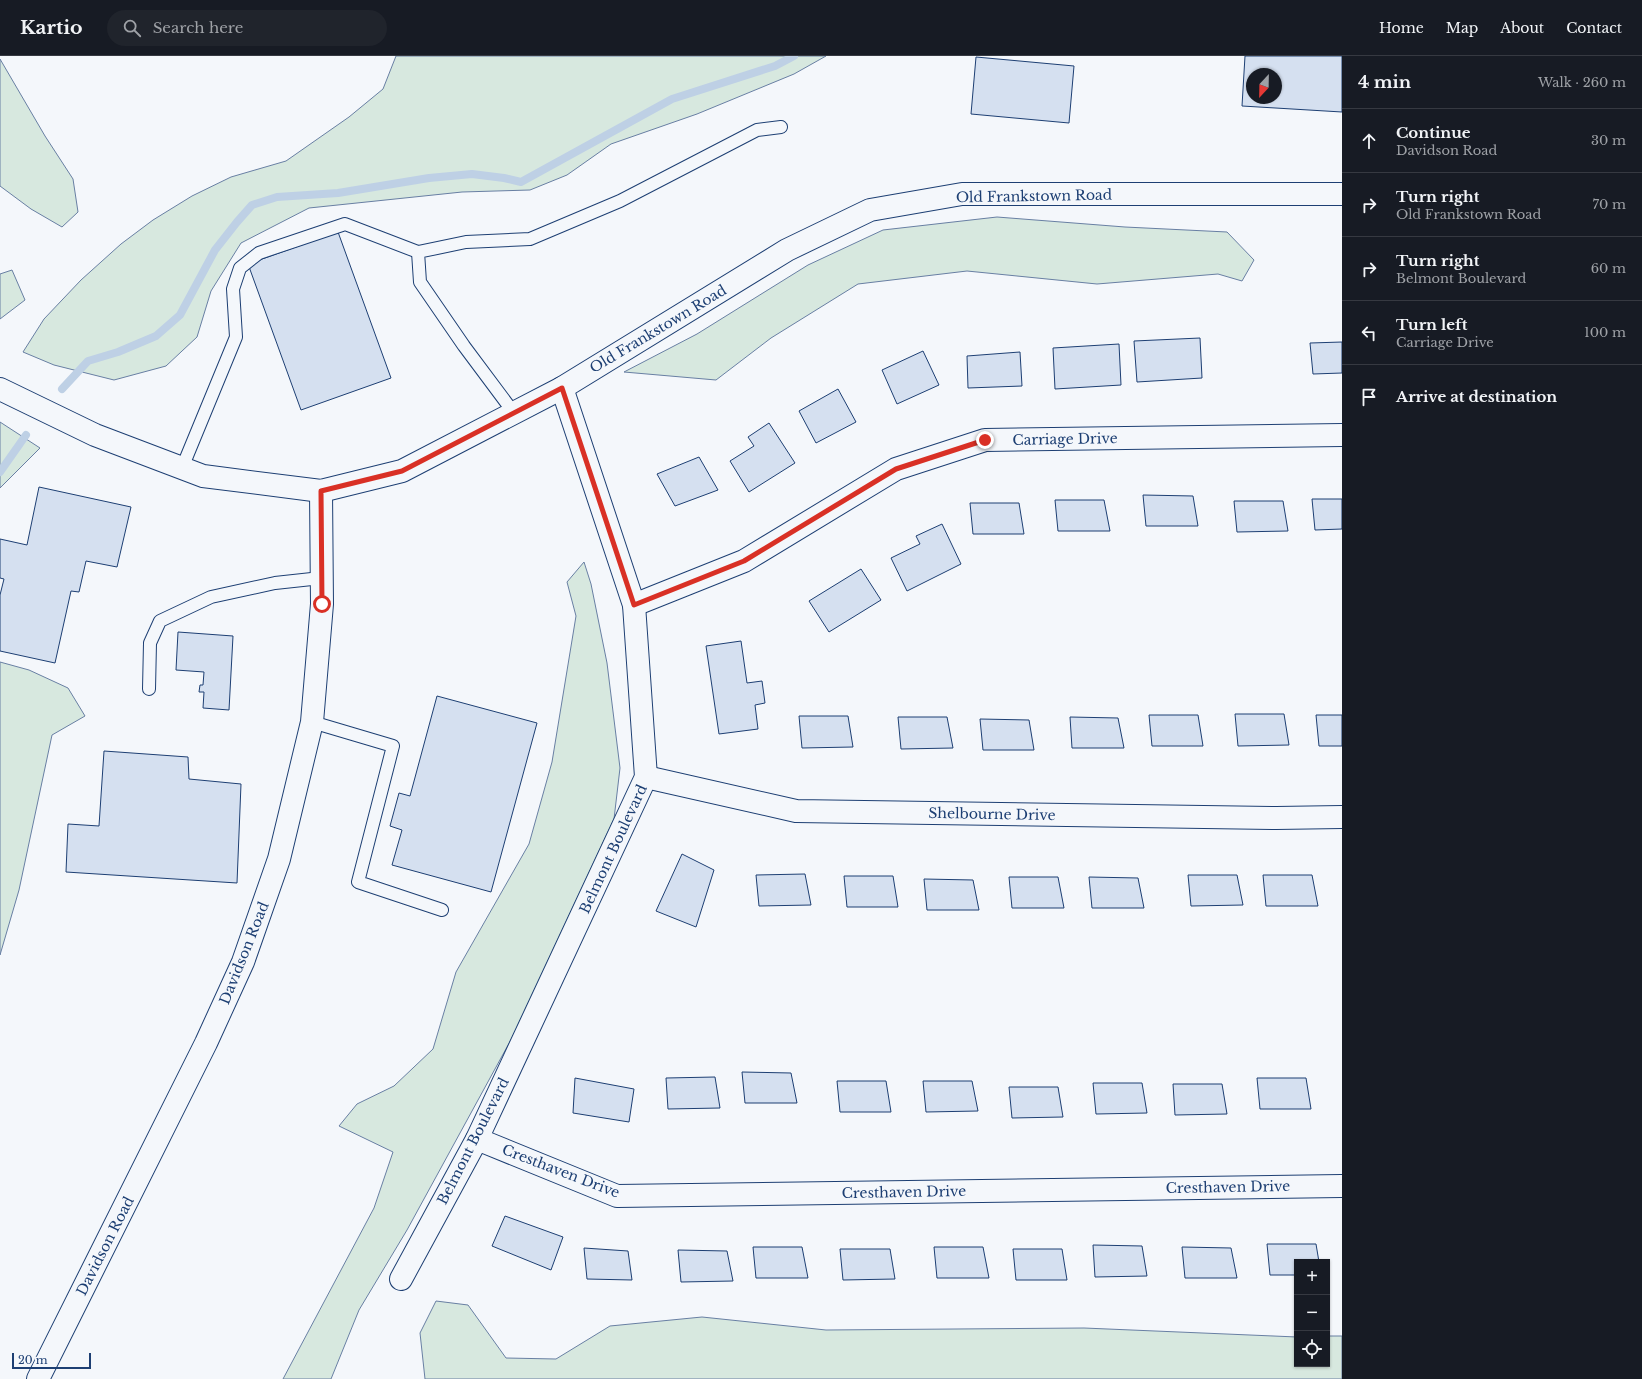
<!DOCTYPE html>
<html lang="en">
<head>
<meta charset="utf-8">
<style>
	:root { --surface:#171b24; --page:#20242c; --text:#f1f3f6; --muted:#9ea1a6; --line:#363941 }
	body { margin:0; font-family:"Libre Baskerville",serif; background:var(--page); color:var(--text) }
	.controls { position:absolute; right:12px; bottom:12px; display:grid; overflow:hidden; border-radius:0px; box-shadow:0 1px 3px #0004 }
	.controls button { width:36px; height:36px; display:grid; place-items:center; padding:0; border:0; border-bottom:1px solid var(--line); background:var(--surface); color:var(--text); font:20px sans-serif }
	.compass { position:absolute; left:1246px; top:12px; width:36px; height:36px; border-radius:50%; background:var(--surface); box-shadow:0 1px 3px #0004; rotate:202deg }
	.scale { position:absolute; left:12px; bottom:10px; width:79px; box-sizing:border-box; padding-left:4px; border:2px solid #1d3f73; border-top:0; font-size:11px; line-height:14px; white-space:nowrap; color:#1d3f73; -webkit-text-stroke:3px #f4f7fb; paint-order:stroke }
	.stop { position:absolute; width:12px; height:12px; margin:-9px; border:3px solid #d93025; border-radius:50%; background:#fff }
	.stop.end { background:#d93025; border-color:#fff; box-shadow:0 1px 4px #0008 }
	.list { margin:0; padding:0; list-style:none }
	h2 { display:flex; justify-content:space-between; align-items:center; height:52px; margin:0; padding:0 16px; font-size:17px }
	h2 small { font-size:13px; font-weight:400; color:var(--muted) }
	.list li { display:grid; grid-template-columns:26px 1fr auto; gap:12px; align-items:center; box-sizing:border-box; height:64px; padding:0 16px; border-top:1px solid var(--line) }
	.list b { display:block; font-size:15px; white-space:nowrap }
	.list p { margin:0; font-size:13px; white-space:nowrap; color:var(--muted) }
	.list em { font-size:13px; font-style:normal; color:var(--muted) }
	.icon { flex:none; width:22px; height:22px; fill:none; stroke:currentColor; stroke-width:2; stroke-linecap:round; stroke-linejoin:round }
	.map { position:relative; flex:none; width:1342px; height:1323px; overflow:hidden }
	header { display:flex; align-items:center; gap:24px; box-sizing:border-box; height:56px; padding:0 20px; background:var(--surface); border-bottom:1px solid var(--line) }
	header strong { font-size:19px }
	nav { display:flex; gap:22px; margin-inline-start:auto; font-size:14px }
	.search { width:280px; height:36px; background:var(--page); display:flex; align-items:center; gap:10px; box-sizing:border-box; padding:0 14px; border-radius:22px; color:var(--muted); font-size:15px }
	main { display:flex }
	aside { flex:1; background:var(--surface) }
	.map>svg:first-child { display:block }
</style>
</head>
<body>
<header>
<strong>Kartio</strong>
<div class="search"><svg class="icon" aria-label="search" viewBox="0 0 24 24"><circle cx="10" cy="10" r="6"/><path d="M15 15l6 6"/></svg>Search here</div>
<nav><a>Home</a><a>Map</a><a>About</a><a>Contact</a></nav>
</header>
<main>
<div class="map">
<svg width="1342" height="1323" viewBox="0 0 1342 1323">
	<rect width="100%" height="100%" fill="#f4f7fb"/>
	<!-- green -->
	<g fill="#d7e8df" stroke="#687fa3">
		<path d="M396 0H826L794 18 697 58 611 88 567 119 530 134 462 136 309 152 241 187 211 235 197 281 166 310 114 324 54 309 23 296 44 263 81 224 121 188 153 164 192 140 231 121 286 105 349 61 383 33Z"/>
		<path d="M0 3 45 80 73 123 78 156 62 171 31 153 0 130Z"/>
		<path d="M997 161 1125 171 1227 176 1254 204 1242 225 1218 218 1097 228 967 215 858 228 771 282 716 324 624 316 697 278 808 209 883 174Z"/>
		<path d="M12 214 25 244 0 263V218Z"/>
		<path d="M0 366 40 392 0 432Z"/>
		<path d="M584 506 591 528 607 607 620 712 614 763 513 980 407 1174 359 1254 331 1323H283L374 1152 393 1096 339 1070 357 1048 394 1030 433 993 456 916 529 788 552 706 576 560 567 526Z"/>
		<path d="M0 606 29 614 68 632 85 660 52 679 19 834 0 899Z"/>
		<path d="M436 1245 468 1249 506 1302 556 1303 610 1270 702 1261 826 1274 1084 1272 1297 1281V1308H1327V1280H1342V1323H425L420 1277Z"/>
	</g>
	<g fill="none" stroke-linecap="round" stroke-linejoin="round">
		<!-- stream -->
		<g stroke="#bed0e5" stroke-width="8">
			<path d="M62 333 88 305 118 296 156 280 180 259 215 194 237 166 252 149 277 141 338 137 429 122 472 118 504 122 521 126 672 43 775 10 794 0"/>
			<path d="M0 416 26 379"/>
		</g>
	</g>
	<!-- building -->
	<g fill="#d5e0f0" stroke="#1d3f73" fill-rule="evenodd">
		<path d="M1245 0H1342V56L1242 50ZM1252 18H1276V42H1252Z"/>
		<path d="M976 1 1074 10 1069 67 971 58Z"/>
		<path d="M338 176 391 322 301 354 248 208Z"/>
		<path d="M1200 282 1202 322 1137 326 1134 285Z"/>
		<path d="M1342 286V317L1313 318 1310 287Z"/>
		<path d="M1119 288 1121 329 1055 333 1053 292Z"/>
		<path d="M923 295 939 329 897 348 882 314Z"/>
		<path d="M1020 296 1022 330 968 332 967 300Z"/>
		<path d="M838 333 856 366 816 387 799 355Z"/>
		<path d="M769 367 795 407 749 436 730 405 754 390 748 381Z"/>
		<path d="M699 401 718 434 675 450 657 418Z"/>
		<path d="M39 431 131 451 117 511 86 505 79 536 71 535 55 607 0 595V539L4 523 0 522V483L27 489Z"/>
		<path d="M1143 439 1193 440 1198 470H1146Z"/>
		<path d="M1312 443H1342V473L1315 474Z"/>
		<path d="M1055 444H1104L1110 475H1058Z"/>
		<path d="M1234 445H1283L1288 475 1237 476Z"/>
		<path d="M970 447H1019L1024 478H973Z"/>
		<path d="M942 468 961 508 907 535 891 502 920 488 916 480Z"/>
		<path d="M861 513 881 544 829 576 809 545Z"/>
		<path d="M178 576 233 580 229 654 203 652 204 636H199L200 629H203L204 616 176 614Z"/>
		<path d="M741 585 747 627 762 625 765 647 755 649 758 673 719 678 706 590Z"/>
		<path d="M437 640 537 667 491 836 392 809 402 774 390 770 399 737 410 740Z"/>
		<path d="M1235 658H1284L1289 689 1238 690Z"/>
		<path d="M1149 659H1198L1203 690H1152Z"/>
		<path d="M1316 659H1342V690H1319Z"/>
		<path d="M799 660H848L853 691 802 692Z"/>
		<path d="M898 661H947L953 692 901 693Z"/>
		<path d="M1070 661 1118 662 1124 692H1072Z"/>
		<path d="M980 663 1029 664 1034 694H983Z"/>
		<path d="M104 695 188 701 189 723 241 728 237 827 66 816 68 768 99 770Z"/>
		<path d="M682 798 714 814 696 871 656 855Z"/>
		<path d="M805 818 811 849 759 850 756 819Z"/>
		<path d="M1188 819H1237L1243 849 1191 850Z"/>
		<path d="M1263 819H1312L1318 850H1266Z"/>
		<path d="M844 820H893L898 851H847Z"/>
		<path d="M1009 821H1058L1064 852H1012Z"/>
		<path d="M1089 821 1138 822 1144 852H1092Z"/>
		<path d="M924 823 973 824 979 854H927Z"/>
		<path d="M742 1016 791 1017 797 1047H745Z"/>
		<path d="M715 1021 720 1052 668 1053 666 1022Z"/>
		<path d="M575 1022 634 1033 629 1066 573 1057Z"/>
		<path d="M1257 1022H1306L1311 1053H1260Z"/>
		<path d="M837 1025H886L891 1056H840Z"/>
		<path d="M923 1025H972L978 1055 926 1056Z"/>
		<path d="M1093 1027H1142L1147 1057 1096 1058Z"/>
		<path d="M1173 1028H1222L1227 1058 1175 1059Z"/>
		<path d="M1009 1031H1058L1063 1061 1012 1062Z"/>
		<path d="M505 1160 563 1181 551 1214 492 1190Z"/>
		<path d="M1267 1188H1316L1319 1206H1297V1219H1270Z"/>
		<path d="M1093 1189 1142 1190 1147 1220 1095 1221Z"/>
		<path d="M753 1191H802L808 1222H756Z"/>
		<path d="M934 1191H983L989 1222H937Z"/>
		<path d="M1182 1191 1231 1192 1237 1222H1185Z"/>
		<path d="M584 1192 628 1195 632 1224 587 1223Z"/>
		<path d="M840 1193H890L895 1223 843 1224Z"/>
		<path d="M1013 1193H1062L1067 1224H1016Z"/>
		<path d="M678 1194 727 1195 733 1225 681 1226Z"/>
	</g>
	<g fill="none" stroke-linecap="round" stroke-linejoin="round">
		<defs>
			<g id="lane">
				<path d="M514 357 464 290 420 226 418 196 466 186 530 183 620 145 757 74 781 71"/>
				<path d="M182 412 236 281 233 233 240 212 259 197 345 168 418 196"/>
				<path d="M149 633 150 587 160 565 211 541 275 527 321 522"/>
				<path d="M312 666 393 690 358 826 442 854"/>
			</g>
			<g id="street">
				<path d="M634 549 744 505 896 413 985 384 1342 379"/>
				<path d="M646 721 796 755 1276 762 1342 761"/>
				<path d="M477 1083 617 1140 1342 1130"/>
				<path d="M401 1223 477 1083 646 721 634 549 562 332"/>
			</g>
			<g id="secondary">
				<path d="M0 333 95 379 203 420 321 435 402 415 562 332 787 194 870 154 962 138H1342"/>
				<path d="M38 1323 206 987 243 906 279 803 312 666 322 548 321 435"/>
			</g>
		</defs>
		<!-- lane casing -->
		<use href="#lane" stroke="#1d3f73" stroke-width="14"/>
		<!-- street casing -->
		<use href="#street" stroke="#1d3f73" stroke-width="24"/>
		<!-- secondary casing -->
		<use href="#secondary" stroke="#1d3f73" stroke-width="24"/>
		<!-- lane -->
		<use href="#lane" stroke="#f4f7fb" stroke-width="12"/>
		<!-- street -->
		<use href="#street" stroke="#f4f7fb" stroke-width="22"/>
		<!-- secondary -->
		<use href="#secondary" stroke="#f4f7fb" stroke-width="22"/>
	</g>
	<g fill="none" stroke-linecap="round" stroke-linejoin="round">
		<!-- route -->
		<path stroke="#d93025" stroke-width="5" d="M322 548 321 435 402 415 562 332 634 549 744 505 896 413 985 384"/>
	</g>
	<g text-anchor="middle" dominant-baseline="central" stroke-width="3" stroke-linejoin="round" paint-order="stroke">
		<!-- street labels -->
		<g font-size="14" fill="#1d3f73" stroke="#f4f7fb">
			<text transform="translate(1034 140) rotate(-1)">Old Frankstown Road</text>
			<text transform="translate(658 273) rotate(-31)">Old Frankstown Road</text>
			<text transform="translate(1065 383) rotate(-1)">Carriage Drive</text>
			<text transform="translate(992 758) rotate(1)">Shelbourne Drive</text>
			<text transform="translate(613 793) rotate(-65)">Belmont Boulevard</text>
			<text transform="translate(244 897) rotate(-68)">Davidson Road</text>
			<text transform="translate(473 1085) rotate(-63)">Belmont Boulevard</text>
			<text transform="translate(561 1115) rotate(21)">Cresthaven Drive</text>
			<text transform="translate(1228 1131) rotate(-1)">Cresthaven Drive</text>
			<text transform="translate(904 1136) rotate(-1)">Cresthaven Drive</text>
			<text transform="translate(105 1190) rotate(-63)">Davidson Road</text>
		</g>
	</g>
</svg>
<div class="controls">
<button>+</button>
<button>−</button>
<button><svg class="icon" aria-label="locate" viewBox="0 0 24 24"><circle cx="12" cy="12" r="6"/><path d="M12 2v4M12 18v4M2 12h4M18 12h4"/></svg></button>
</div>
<svg class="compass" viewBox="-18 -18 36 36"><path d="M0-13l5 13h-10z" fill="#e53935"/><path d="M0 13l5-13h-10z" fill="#9ea1a6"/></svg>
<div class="scale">20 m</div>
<div class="stop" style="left:322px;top:548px"></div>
<div class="stop end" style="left:985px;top:384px"></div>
</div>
<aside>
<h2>4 min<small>Walk · 260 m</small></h2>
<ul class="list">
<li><svg class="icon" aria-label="ahead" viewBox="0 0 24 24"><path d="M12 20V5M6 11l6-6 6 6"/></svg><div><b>Continue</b><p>Davidson Road</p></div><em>30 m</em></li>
<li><svg class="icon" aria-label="right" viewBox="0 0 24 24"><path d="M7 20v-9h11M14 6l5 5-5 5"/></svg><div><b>Turn right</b><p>Old Frankstown Road</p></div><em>70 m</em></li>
<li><svg class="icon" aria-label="right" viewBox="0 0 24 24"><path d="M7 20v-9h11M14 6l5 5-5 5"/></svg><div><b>Turn right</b><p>Belmont Boulevard</p></div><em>60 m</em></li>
<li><svg class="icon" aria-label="left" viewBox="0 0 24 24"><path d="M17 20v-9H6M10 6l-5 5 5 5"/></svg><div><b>Turn left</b><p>Carriage Drive</p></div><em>100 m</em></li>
<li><svg class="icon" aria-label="arrive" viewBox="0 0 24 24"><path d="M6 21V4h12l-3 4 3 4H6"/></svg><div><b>Arrive at destination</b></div></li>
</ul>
</aside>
</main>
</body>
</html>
